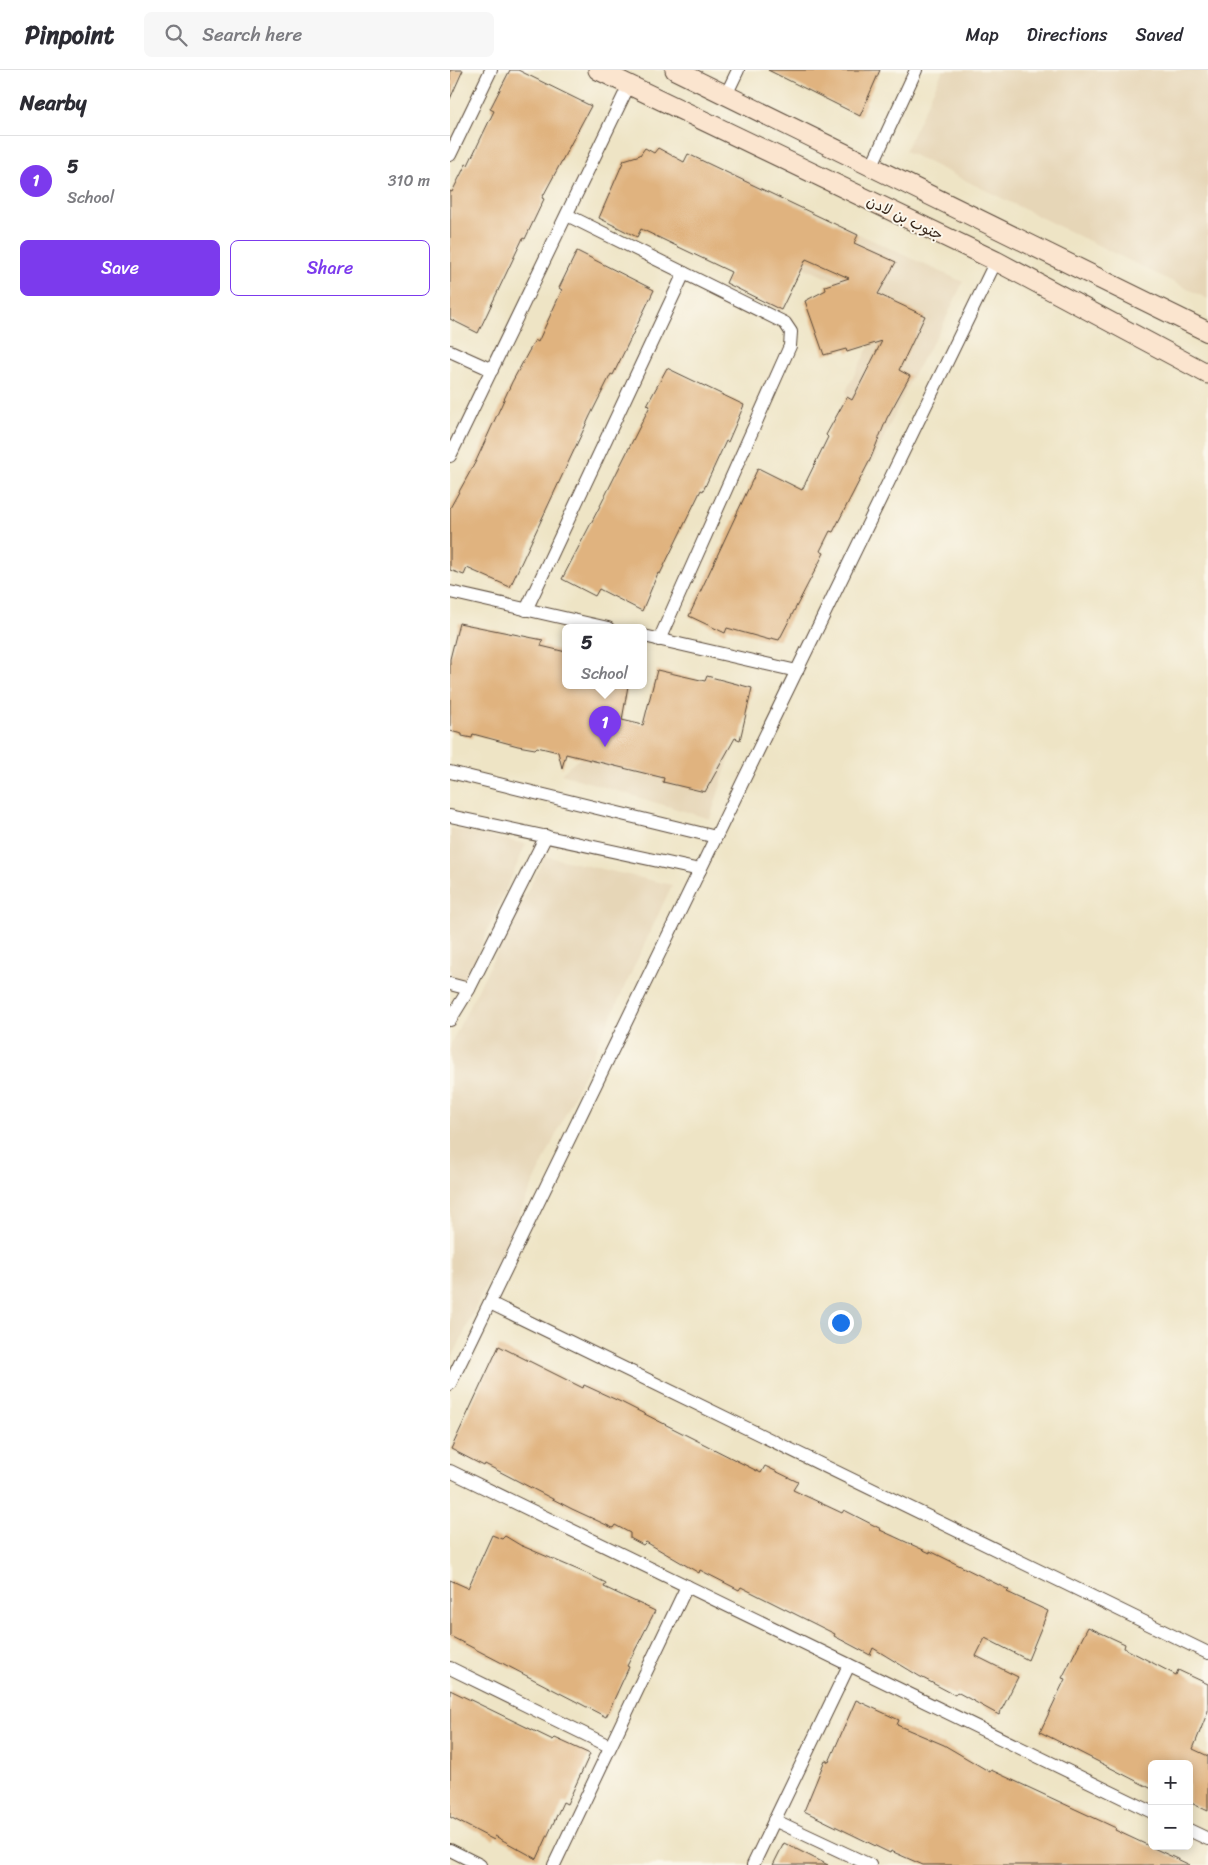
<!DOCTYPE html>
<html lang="en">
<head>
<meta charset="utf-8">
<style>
	:root { --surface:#fff; --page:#f7f7f7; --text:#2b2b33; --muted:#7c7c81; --line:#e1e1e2; --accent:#7c3aed }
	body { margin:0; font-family:Sriracha,"Playpen Sans Arabic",sans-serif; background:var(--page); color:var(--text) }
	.controls { position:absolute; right:15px; bottom:15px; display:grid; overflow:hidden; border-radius:8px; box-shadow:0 2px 12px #0003 }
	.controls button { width:45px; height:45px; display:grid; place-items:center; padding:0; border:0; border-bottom:1px solid var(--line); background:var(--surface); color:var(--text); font:25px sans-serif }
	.you { position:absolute; left:390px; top:1252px; width:18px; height:18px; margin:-12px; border:4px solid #fff; border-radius:50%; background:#1a73e8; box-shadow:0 0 0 8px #1a73e833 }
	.badge { display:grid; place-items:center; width:32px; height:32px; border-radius:50%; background:var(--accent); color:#fff; font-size:16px; font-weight:700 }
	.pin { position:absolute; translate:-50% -41px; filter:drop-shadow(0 1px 2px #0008) }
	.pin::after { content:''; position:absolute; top:26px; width:18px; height:15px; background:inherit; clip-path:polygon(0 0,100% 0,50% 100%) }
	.popup { position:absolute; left:112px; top:554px; width:85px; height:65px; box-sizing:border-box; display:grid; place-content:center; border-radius:8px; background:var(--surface); filter:drop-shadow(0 1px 4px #0005); font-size:16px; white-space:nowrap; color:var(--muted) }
	.popup b { font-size:19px; color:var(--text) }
	.popup::after { content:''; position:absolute; left:50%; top:100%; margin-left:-10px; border:10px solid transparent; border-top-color:var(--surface) }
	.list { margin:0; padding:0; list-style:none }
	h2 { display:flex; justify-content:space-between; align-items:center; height:65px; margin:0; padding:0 20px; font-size:21px }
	h2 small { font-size:16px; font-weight:400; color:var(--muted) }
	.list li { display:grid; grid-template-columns:32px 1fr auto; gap:15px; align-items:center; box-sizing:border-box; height:90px; padding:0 20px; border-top:1px solid var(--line) }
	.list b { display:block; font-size:19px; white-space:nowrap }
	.list p { margin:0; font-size:16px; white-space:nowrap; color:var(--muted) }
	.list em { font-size:16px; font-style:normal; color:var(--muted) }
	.actions { display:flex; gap:10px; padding:15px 20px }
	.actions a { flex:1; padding:11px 0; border:1px solid var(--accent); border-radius:8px; text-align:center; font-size:18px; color:var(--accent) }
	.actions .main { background:var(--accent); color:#fff }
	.icon { flex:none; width:28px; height:28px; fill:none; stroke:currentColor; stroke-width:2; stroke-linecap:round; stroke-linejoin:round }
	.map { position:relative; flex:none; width:758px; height:1795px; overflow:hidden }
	header { display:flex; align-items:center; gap:30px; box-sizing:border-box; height:70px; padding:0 25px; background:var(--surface); border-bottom:1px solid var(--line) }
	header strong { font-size:24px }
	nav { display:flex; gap:28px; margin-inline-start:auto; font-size:18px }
	.search { width:350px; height:45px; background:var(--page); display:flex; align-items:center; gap:12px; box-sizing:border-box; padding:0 18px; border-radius:8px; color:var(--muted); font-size:19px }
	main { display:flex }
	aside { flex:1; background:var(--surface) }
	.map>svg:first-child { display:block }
</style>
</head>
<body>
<header>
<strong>Pinpoint</strong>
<div class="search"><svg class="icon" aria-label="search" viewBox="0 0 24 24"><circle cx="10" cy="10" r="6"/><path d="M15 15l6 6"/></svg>Search here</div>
<nav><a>Map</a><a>Directions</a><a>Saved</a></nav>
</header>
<main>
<aside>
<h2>Nearby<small></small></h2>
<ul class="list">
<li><span class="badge">1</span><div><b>5</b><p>School</p></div><em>310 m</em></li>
</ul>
<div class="actions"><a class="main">Save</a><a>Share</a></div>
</aside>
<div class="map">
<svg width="758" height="1795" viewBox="0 0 758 1795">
	<rect width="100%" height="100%" fill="#fbf7ec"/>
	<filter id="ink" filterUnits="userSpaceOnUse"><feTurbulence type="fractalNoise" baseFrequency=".02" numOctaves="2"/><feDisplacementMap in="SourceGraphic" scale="10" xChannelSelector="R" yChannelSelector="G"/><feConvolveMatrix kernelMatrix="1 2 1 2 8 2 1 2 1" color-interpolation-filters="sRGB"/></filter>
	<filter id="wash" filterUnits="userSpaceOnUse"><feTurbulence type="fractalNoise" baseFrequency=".0096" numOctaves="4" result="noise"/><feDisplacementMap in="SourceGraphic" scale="20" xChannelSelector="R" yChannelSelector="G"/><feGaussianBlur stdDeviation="1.12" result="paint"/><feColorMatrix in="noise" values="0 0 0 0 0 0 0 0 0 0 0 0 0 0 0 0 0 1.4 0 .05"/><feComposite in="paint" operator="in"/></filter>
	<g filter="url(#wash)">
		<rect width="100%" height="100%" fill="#eee4c5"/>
		<!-- built -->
		<g fill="#e6d6b7">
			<path d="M493 0H758V229L455 81Z"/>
			<path d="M279 99 415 167 513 212 492 257 463 305 422 393 396 321 440 235 299 174Z"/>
			<path d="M175 649 282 679 260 749 111 704Z"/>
			<path d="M0 758 76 774 15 912 0 908Z"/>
			<path d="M95 786 222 815 0 1293V975Z"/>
		</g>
		<g id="blocks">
			<!-- building -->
			<g fill="#e0b37f">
				<path d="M0 0H13L0 29Z"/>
				<path d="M60 0H68L141 36 92 128 94 129 75 169 73 168 28 263 0 249V121L2 122 16 94 18 95 44 41 40 39Z"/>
				<path d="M318 0H430L410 46Z"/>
				<path d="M195 78 204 83 208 78 234 92 238 84 408 165 404 173 446 192 428 224 475 246 449 300 460 306 437 348 420 390 383 462 380 461 370 481 374 483 329 570 321 568 320 570 277 558 275 563 239 546 308 398 352 420 378 367 376 365 397 327 402 330 432 271 397 282 396 279 374 285 355 231 376 220 375 216 399 208 356 189 331 240 276 213 281 202 191 159 187 167 149 148 174 90 190 85Z"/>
				<path d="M127 181 204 220 163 305 161 304 140 346 60 517 17 498 14 505 0 500V438L26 391 62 312 85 270 88 272 112 220 109 218Z"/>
				<path d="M217 298 294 335 278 372 276 371 253 421 251 420 210 504 208 503 192 541 149 519 145 526 112 509 151 434 200 336 197 335Z"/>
				<path d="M9 553 93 570 91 576 116 582V616H178L172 650 193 655 207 600 255 611 257 606 302 618 290 670 285 668 255 722 213 712 214 708 116 684 112 698 108 682 87 677 85 679 68 676 23 664 22 668 12 666V664L0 661V589Z"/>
				<path d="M49 1276 133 1318 134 1315 171 1332 311 1403 315 1396 348 1412 343 1420 392 1443 394 1440 431 1459 430 1460 480 1483V1481L559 1520 557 1522 598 1541 578 1590 535 1568 526 1586 568 1607 549 1645 507 1622 505 1625 469 1606 423 1578 420 1585 384 1566 385 1564 291 1517 289 1520 250 1500 249 1503 196 1472 193 1475 180 1468V1463L165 1455 163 1458 122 1439 35 1394 34 1396 1 1379Z"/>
				<path d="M42 1465 52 1469 55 1466 70 1475 140 1505 156 1513 154 1517 205 1541 177 1596 179 1597 156 1647 0 1566V1510L18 1518Z"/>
				<path d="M638 1557 675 1574 674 1578 726 1605 728 1600 758 1614V1641L743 1679 758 1686V1741L739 1732V1694H702V1719L590 1662 615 1609 612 1608Z"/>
				<path d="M0 1620 103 1670 105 1668 140 1684 117 1734 113 1732 87 1789 45 1766 44 1770 0 1747Z"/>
				<path d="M406 1630 449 1650 447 1655 494 1675 540 1702 541 1700 666 1758 665 1760 740 1795H473L441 1781 440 1783 354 1741 375 1690 379 1692Z"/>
				<path d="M334 1773 378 1795H323Z"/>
			</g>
		</g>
	</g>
	<g filter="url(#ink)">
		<use href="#blocks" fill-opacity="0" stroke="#564637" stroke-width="1"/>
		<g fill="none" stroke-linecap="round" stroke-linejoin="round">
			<defs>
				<g id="street">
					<path d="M276 25 288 0"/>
					<path d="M0 85 41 0"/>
					<path d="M422 95 466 0"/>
					<path d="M117 145 335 253 341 262 340 276 209 570"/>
					<path d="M0 281 42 300"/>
					<path d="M0 386 179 15"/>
					<path d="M0 522 158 558"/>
					<path d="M76 540 234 203"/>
					<path d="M194 566 347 601"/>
					<path d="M0 702 266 767"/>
					<path d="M0 746 250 800"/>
					<path d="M0 914 19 919"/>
					<path d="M0 950 19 919 96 766"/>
					<path d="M40 1233 758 1583"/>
					<path d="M0 1314 546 191"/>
					<path d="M0 1401 702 1742"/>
					<path d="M0 1598 159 1676"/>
					<path d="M324 1750 420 1795"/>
					<path d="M739 1760 758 1769"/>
					<path d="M0 1780 30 1795"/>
					<path d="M104 1795 237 1516"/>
					<path d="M303 1795 399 1595"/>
				</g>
				<g id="secondary">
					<path d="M148 0 546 191 758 304"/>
					<path d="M225 0 758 262"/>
				</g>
			</defs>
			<!-- street casing -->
			<use href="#street" stroke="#564637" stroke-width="14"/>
			<!-- secondary casing -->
			<use href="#secondary" stroke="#564637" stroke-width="21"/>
			<!-- street -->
			<use href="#street" stroke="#fff" stroke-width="12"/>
			<!-- secondary -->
			<use href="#secondary" stroke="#fbe5cf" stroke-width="19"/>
		</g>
	</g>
	<g text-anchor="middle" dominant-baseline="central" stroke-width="4" stroke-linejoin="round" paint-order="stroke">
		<!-- street labels -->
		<g font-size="15" fill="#3b2a1e" stroke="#fbf7ec">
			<text transform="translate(455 148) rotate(26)">جنوب بن لادن</text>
		</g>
	</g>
</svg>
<div class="controls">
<button>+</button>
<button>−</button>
</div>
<div class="you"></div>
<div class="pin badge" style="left:155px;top:677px">1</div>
<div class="popup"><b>5</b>School</div>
</div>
</main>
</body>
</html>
